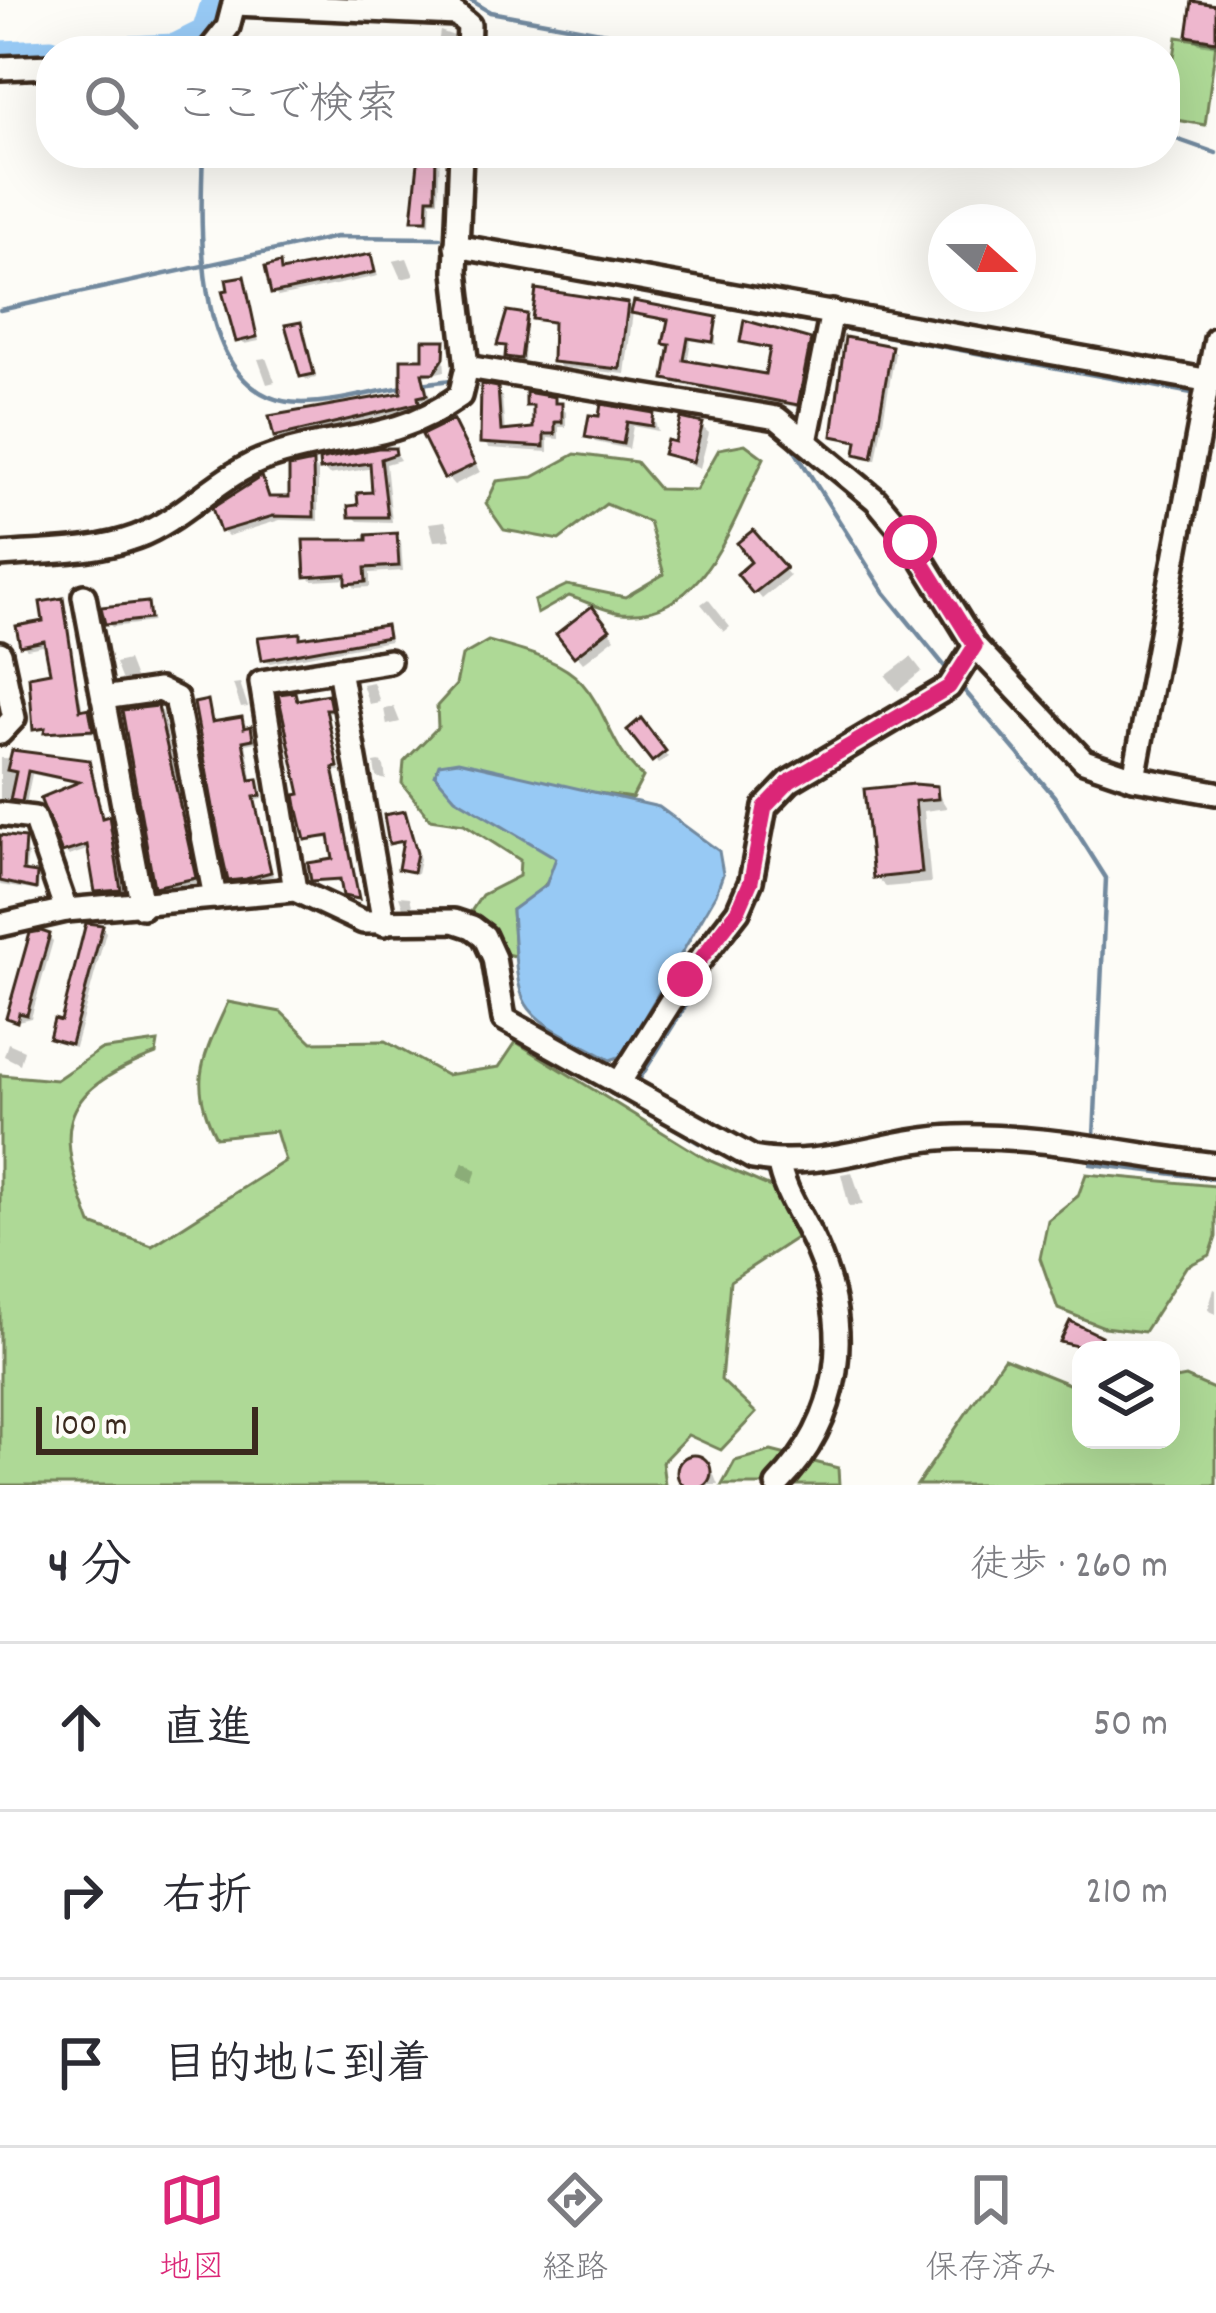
<!DOCTYPE html>
<html lang="ja">
<head>
<meta charset="utf-8">
<style>
	:root { --surface:#fff; --page:#f7f7f7; --text:#2b2b33; --muted:#7c7c81; --line:#e1e1e2; --accent:#db2777 }
	body { margin:0; font-family:Dekko,"Klee One",sans-serif; background:var(--page); color:var(--text) }
	.controls { position:absolute; right:36px; bottom:36px; display:grid; overflow:hidden; border-radius:24px; box-shadow:0 12px 48px #0002 }
	.controls button { width:108px; height:108px; display:grid; place-items:center; padding:0; border:0; border-bottom:3px solid var(--line); background:var(--surface); color:var(--text); font:60px sans-serif }
	.compass { position:absolute; left:928px; top:204px; width:108px; height:108px; border-radius:50%; background:var(--surface); box-shadow:0 12px 48px #0002; rotate:111deg }
	.scale { position:absolute; left:36px; bottom:30px; width:222px; box-sizing:border-box; padding-left:12px; border:6px solid #3b2a1e; border-top:0; font-size:33px; line-height:42px; white-space:nowrap; color:#3b2a1e; -webkit-text-stroke:9px #fdfcf7; paint-order:stroke }
	.stop { position:absolute; width:36px; height:36px; margin:-27px; border:9px solid #db2777; border-radius:50%; background:#fff }
	.stop.end { background:#db2777; border-color:#fff; box-shadow:0 3px 12px #0008 }
	.list { margin:0; padding:0; list-style:none }
	h2 { display:flex; justify-content:space-between; align-items:center; height:156px; margin:0; padding:0 48px; font-size:51px }
	h2 small { font-size:39px; font-weight:400; color:var(--muted) }
	.list li { display:grid; grid-template-columns:78px 1fr auto; gap:36px; align-items:center; box-sizing:border-box; height:168px; padding:0 48px; border-top:3px solid var(--line) }
	.list b { display:block; font-size:45px; white-space:nowrap }
	.list em { font-size:39px; font-style:normal; color:var(--muted) }
	.icon { flex:none; width:66px; height:66px; fill:none; stroke:currentColor; stroke-width:2; stroke-linecap:round; stroke-linejoin:round }
	.map { position:relative; flex:none; width:1216px; height:1485px; overflow:hidden }
	.search { position:absolute; background:var(--surface); box-shadow:0 12px 48px #0002; left:36px; right:36px; top:36px; height:132px; display:flex; align-items:center; gap:30px; box-sizing:border-box; padding:0 42px; border-radius:48px; color:var(--muted); font-size:45px }
	.sheet { height:660px; background:var(--surface) }
	nav { display:flex; justify-content:space-around; align-items:center; box-sizing:border-box; height:168px; border-top:3px solid var(--line); background:var(--surface); font-size:33px; color:var(--muted) }
	nav a { display:grid; justify-items:center; gap:6px }
	nav .on { color:var(--accent) }
	.map>svg:first-child { display:block }
</style>
</head>
<body>
<div class="map">
<svg width="1216" height="1485" viewBox="0 0 1216 1485">
	<rect width="100%" height="100%" fill="#fdfcf7"/>
	<filter id="ink" filterUnits="userSpaceOnUse"><feTurbulence type="fractalNoise" baseFrequency=".00833" numOctaves="2"/><feDisplacementMap in="SourceGraphic" scale="24" xChannelSelector="R" yChannelSelector="G"/><feConvolveMatrix kernelMatrix="1 2 1 2 8 2 1 2 1" color-interpolation-filters="sRGB"/></filter>
	<g filter="url(#ink)">
		<!-- green -->
		<g fill="#aed996" stroke="#74825a" stroke-width="3">
			<path d="M1177 37 1216 43 1205 125 1165 118Z"/>
			<path d="M745 444 764 458C734 517 705 620 622 613 605 611 585 601 569 596L537 614 534 601 567 585 625 597 664 574 649 522 606 504 559 540 504 530 486 504 497 481 533 477 575 454 636 462 659 489 696 490 719 449Z"/>
			<path d="M488 641C518 650 560 658 582 683 608 712 610 748 643 777L632 798 578 790 542 845 556 858C555 885 532 896 512 910L515 956 501 953 490 926 470 913 482 895 519 876 520 860 464 824 430 819 402 783 404 762 438 727 437 706 456 685 462 656Z"/>
			<path d="M228 1002 281 1012 312 1042 385 1041 446 1075 499 1067 516 1042 706 1159 775 1189 799 1236 730 1281 721 1380 756 1413 721 1450 688 1435 662 1462 665 1485H0V1075L56 1080 100 1050 158 1042 156 1054C53 1093 56 1130 91 1224L152 1246 285 1161 276 1131 216 1137C187 1081 204 1056 228 1002Z"/>
			<path d="M1086 1174 1216 1186V1237L1210 1255 1186 1267 1144 1332 1104 1327 1058 1309 1040 1258 1048 1220 1078 1196Z"/>
			<path d="M1004 1358 1081 1389V1440H1171V1380L1186 1377 1216 1390V1485H917Z"/>
			<path d="M771 1451 838 1468 839 1485H722L735 1461Z"/>
		</g>
		<!-- water -->
		<path fill="#97c9f4" stroke="#72899e" stroke-width="3" d="M458 761 659 807 719 851 723 874 716 894 622 1056 610 1060C515 1008 519 1021 512 910L546 885 556 858 455 798 435 775 439 764Z"/>
		<!-- shadow -->
		<g fill="#0003">
			<path d="M1216 8V47L1199 44 1190 35Z"/>
			<path d="M440 31 454 36 456 51H437Z"/>
			<path d="M424 153H440L438 201H431L430 224 415 219 416 176H421Z"/>
			<path d="M370 257 378 276 278 297 274 292 279 266 283 271Z"/>
			<path d="M407 258 414 276 401 279 393 261Z"/>
			<path d="M243 279 259 341 244 344 239 340Z"/>
			<path d="M627 305 633 312 625 374 561 367 555 361V326L535 318Z"/>
			<path d="M635 312 716 320V345L691 340 687 364 768 377 773 350 743 341 810 342 814 346 802 408 672 383 666 343 670 322Z"/>
			<path d="M526 316 524 362 512 360 509 348 500 344Z"/>
			<path d="M300 325 316 378 307 380 303 376Z"/>
			<path d="M443 343 445 371 424 376 430 398 420 400 421 406 281 440 277 436 404 395Z"/>
			<path d="M890 349 895 353 876 460 862 458 860 443 835 435Z"/>
			<path d="M266 358 275 382 267 384 258 359Z"/>
			<path d="M496 390 502 396 505 434 536 431V412L529 404 553 399 566 412V427H559V439L548 438V452L489 448 483 442Z"/>
			<path d="M653 416 658 431 633 426 629 449 595 442 588 436 591 418Z"/>
			<path d="M452 424 480 472 454 485 447 477Z"/>
			<path d="M701 426 709 433 700 468 666 454Z"/>
			<path d="M394 451 400 460 386 464 392 522 358 521 352 515 375 495 374 468 329 475 323 469Z"/>
			<path d="M312 466 318 471V521L280 520 228 536 222 530 261 480 272 500H292Z"/>
			<path d="M445 521 451 540 434 541 429 523Z"/>
			<path d="M396 536 401 542 403 571 370 573V587L355 588 349 579 313 581 308 576 371 543Z"/>
			<path d="M759 541 790 576 762 599 741 574 756 562Z"/>
			<path d="M708 599 730 627 724 632 701 604Z"/>
			<path d="M62 601 83 712 93 716 96 733 36 729 53 675 48 645 27 649 22 644Z"/>
			<path d="M147 605 153 622 112 627 107 623Z"/>
			<path d="M599 617 615 638 583 663 560 635Z"/>
			<path d="M385 628 390 641 270 663 265 659 303 641Z"/>
			<path d="M911 657 922 671 898 691 886 676Z"/>
			<path d="M128 660 135 678 122 681 115 663Z"/>
			<path d="M373 682 380 702 369 704 362 684Z"/>
			<path d="M240 683 248 707 241 708 233 684Z"/>
			<path d="M294 695 299 702 331 701 333 712 328 713 340 771H335L361 901 345 894 343 882 314 880 336 861 333 839 308 838Z"/>
			<path d="M207 704 214 725 241 720 254 734 256 742 246 744 253 783 261 786 263 799 256 801 273 876 235 884 231 879Z"/>
			<path d="M394 707 400 722 387 725 384 709Z"/>
			<path d="M162 711 199 882 161 890 126 713Z"/>
			<path d="M645 727 668 757 658 764 631 730Z"/>
			<path d="M43 754 92 767 104 820 112 824 124 893 98 891 90 849 69 856 65 851 81 784 32 774 26 804 0 799V758L42 759Z"/>
			<path d="M380 762 384 766 386 780 376 777 374 763Z"/>
			<path d="M935 789 947 808 924 811 931 883 886 887 875 877 867 792Z"/>
			<path d="M404 814 420 859 417 874 401 868 405 845 391 842Z"/>
			<path d="M0 841 28 854 25 874 39 879 38 891 0 885Z"/>
			<path d="M399 896 410 897 413 910H404Z"/>
			<path d="M102 928 106 932 75 1047 57 1042 52 1037 64 1025Z"/>
			<path d="M49 937 53 941 31 1018 13 1022 9 1018Z"/>
			<path d="M8 1043 24 1050 20 1064 4 1056Z"/>
			<path d="M463 1162 477 1170 472 1184 458 1176Z"/>
			<path d="M852 1172 863 1205 849 1206 841 1174Z"/>
			<path d="M1214 1289 1216 1290V1314L1208 1310Z"/>
			<path d="M696 1459 712 1470 718 1485H685L681 1465Z"/>
		</g>
		<g fill="none" stroke-linecap="round" stroke-linejoin="round">
			<!-- stream -->
			<g stroke="#72899e" stroke-width="4.5">
				<path d="M470 0 490 12 705 51"/>
				<path d="M1165 135 1216 153"/>
				<path d="M203 153C200 226 192 403 302 403 335 403 371 392 404 387"/>
				<path d="M465 259 820 324"/>
				<path d="M0 310 336 237 440 238"/>
				<path d="M837 327 1197 394"/>
				<path d="M421 384 451 380"/>
				<path d="M790 443 884 592 951 674"/>
				<path d="M958 683 1054 796 1106 878 1094 1137"/>
				<path d="M637 1083 702 979"/>
				<path d="M635 1104 699 1143"/>
				<path d="M995 1148 1055 1155"/>
				<path d="M930 1150 938 1149"/>
				<path d="M1075 1157 1123 1162"/>
				<path d="M882 1158 919 1152"/>
				<path d="M1091 1164 1216 1179"/>
				<path d="M742 1165 771 1175"/>
			</g>
			<!-- river -->
			<g stroke="#97c9f4" stroke-width="27">
				<path d="M81 51 175 47 205 32 215 0"/>
				<path d="M0 54 51 52"/>
			</g>
		</g>
		<!-- building -->
		<g fill="#eeb7ce" stroke="#3b2a1e" stroke-width="3">
			<path d="M1192 1 1216 5V41L1187 36Z"/>
			<path d="M419 153H436L435 198H428L427 220H412Z"/>
			<path d="M371 254 375 272 271 294 265 267 280 263 281 271Z"/>
			<path d="M244 276 257 337 236 342 222 291 228 290 226 279Z"/>
			<path d="M536 289 628 303 620 369 552 362 553 322 532 319Z"/>
			<path d="M634 301 717 317 713 342 688 338 684 360 765 374 770 348 740 342 744 320 811 339 798 405 664 379 670 345 663 344 668 320 631 313Z"/>
			<path d="M507 311 527 314 521 359 505 357 506 346 497 345Z"/>
			<path d="M301 322 314 374 300 377 285 325Z"/>
			<path d="M845 337 892 346 872 458 855 454 857 441 832 436Z"/>
			<path d="M423 340H445L444 358 434 373H422L427 395 418 397 419 403 274 437 269 416 401 393V359H423Z"/>
			<path d="M481 384 498 387 501 431 533 428V406H526V392L555 397V403H562V422H555V434H544V447L480 443Z"/>
			<path d="M601 404 654 413 652 426 627 422 623 444 585 437 589 415 599 416Z"/>
			<path d="M681 418 703 423 693 462 663 454 667 440 675 442Z"/>
			<path d="M453 420 475 464 444 479 422 435Z"/>
			<path d="M378 448H395L396 454 381 459 388 517H349L348 506 358 505 357 493 372 492 370 463 320 470 319 460Z"/>
			<path d="M313 462 314 517 273 516 220 532 212 508 262 476 269 497H289V467Z"/>
			<path d="M753 530 786 568 753 594 737 574 751 562 737 543Z"/>
			<path d="M397 533 399 566 365 568 366 582 346 584V574L305 577 303 540H367V535Z"/>
			<path d="M63 598 80 710 89 708 93 730 44 733 45 728 33 730 29 676 50 672 44 641 20 646 16 626 43 621 40 602Z"/>
			<path d="M148 602 150 619 105 624 101 607Z"/>
			<path d="M592 606 610 629 574 657 556 634Z"/>
			<path d="M386 625 388 637 262 660 258 637 300 633V638Z"/>
			<path d="M295 692 297 700 328 694 331 709H326L338 767 333 768 359 899 343 896 340 879 311 881 308 863 333 859 329 836 305 840 297 806 295 795 300 794 278 694Z"/>
			<path d="M208 700 212 722 242 717 244 728 251 726 253 739 243 741 250 780 258 779 261 796 254 797 271 872 246 879 228 881 220 845 194 703Z"/>
			<path d="M158 706 196 878 154 887 122 710Z"/>
			<path d="M641 718 666 751 652 762 627 730Z"/>
			<path d="M12 750 89 760 102 818 109 816 121 890 95 892 87 845 62 853 40 798 79 782 28 771 22 802 10 800 16 772 7 770Z"/>
			<path d="M914 784 937 786 938 799 915 801 922 873 873 878 864 789Z"/>
			<path d="M405 811 417 853 413 872 398 869 403 841 389 844 384 815Z"/>
			<path d="M0 835 25 838 23 871 37 873 36 889 0 881Z"/>
			<path d="M86 923 103 925 71 1044 49 1038 54 1019 61 1021Z"/>
			<path d="M41 931 50 934 27 1015 19 1013 17 1022 6 1018 30 933Z"/>
			<path d="M1070 1321 1101 1336 1094 1350 1060 1342Z"/>
			<circle cx="694" cy="1472" r="17"/>
		</g>
		<g fill="none" stroke-linecap="round" stroke-linejoin="round">
			<defs>
				<g id="minor">
					<path d="M235 4 456 14 469 25 468 51"/>
					<path d="M209 51 228 27 235 0"/>
					<path d="M0 68 51 66"/>
					<path d="M456 246 1216 382"/>
					<path d="M467 367 777 418 876 500 911 542 975 646 1084 761 1134 778 1216 793"/>
					<path d="M807 437 832 312"/>
					<path d="M0 555C45 551 93 553 136 537 185 519 220 473 270 457 343 432 390 445 460 396L467 367 456 272 461 153"/>
					<path d="M84 596 142 907"/>
					<path d="M0 653 14 718 0 733"/>
					<path d="M339 669 384 924"/>
					<path d="M103 698 159 690 176 698 215 897"/>
					<path d="M1134 778 1216 339"/>
					<path d="M0 814 34 818 66 910"/>
					<path d="M295 890 261 682 389 661"/>
					<path d="M0 925 66 910 295 890 363 922 454 921 472 927 484 936 494 958 504 1019 753 1158C822 1171 887 1139 956 1137 1042 1135 1131 1155 1216 1165"/>
					<path d="M619 1083 685 979 738 911 751 881 765 807 790 781 949 687 975 646"/>
					<path d="M777 1485C842 1419 853 1330 816 1247 804 1219 783 1192 779 1163"/>
				</g>
			</defs>
			<!-- minor casing -->
			<use href="#minor" stroke="#3b2a1e" stroke-width="30"/>
			<!-- minor -->
			<use href="#minor" stroke="#fdfcf7" stroke-width="21"/>
		</g>
	</g>
	<g fill="none" stroke-linecap="round" stroke-linejoin="round" filter="url(#ink)">
		<!-- route -->
		<path stroke="#db2777" stroke-width="15" d="M685 979 738 911 751 881 765 807 790 781 949 687 975 646 910 542"/>
	</g>
</svg>
<div class="controls">
<button><svg class="icon" aria-label="layers" viewBox="0 0 24 24"><path d="M12 4l9 5-9 5-9-5zM3 14l9 5 9-5"/></svg></button>
</div>
<svg class="compass" viewBox="-18 -18 36 36"><path d="M0-13l5 13h-10z" fill="#e53935"/><path d="M0 13l5-13h-10z" fill="#7c7c81"/></svg>
<div class="scale">100 m</div>
<div class="stop" style="left:910px;top:542px"></div>
<div class="stop end" style="left:685px;top:979px"></div>
<div class="search"><svg class="icon" aria-label="search" viewBox="0 0 24 24"><circle cx="10" cy="10" r="6"/><path d="M15 15l6 6"/></svg>ここで検索</div>
</div>
<section class="sheet">
<h2>4 分<small>徒歩 · 260 m</small></h2>
<ul class="list">
<li><svg class="icon" aria-label="ahead" viewBox="0 0 24 24"><path d="M12 20V5M6 11l6-6 6 6"/></svg><div><b>直進</b></div><em>50 m</em></li>
<li><svg class="icon" aria-label="right" viewBox="0 0 24 24"><path d="M7 20v-9h11M14 6l5 5-5 5"/></svg><div><b>右折</b></div><em>210 m</em></li>
<li><svg class="icon" aria-label="arrive" viewBox="0 0 24 24"><path d="M6 21V4h12l-3 4 3 4H6"/></svg><div><b>目的地に到着</b></div></li>
</ul>
</section>
<nav>
<a class="on"><svg class="icon" aria-label="map" viewBox="0 0 24 24"><path d="M3 6l6-2 6 2 6-2v14l-6 2-6-2-6 2zM9 4v14M15 6v14"/></svg>地図</a>
<a><svg class="icon" aria-label="directions" viewBox="0 0 24 24"><path d="M12 3l9 9-9 9-9-9zM9 14v-3h6M13 9l2 2-2 2"/></svg>経路</a>
<a><svg class="icon" aria-label="saved" viewBox="0 0 24 24"><path d="M7 4h10v16l-5-4-5 4z"/></svg>保存済み</a>
</nav>
</body>
</html>
